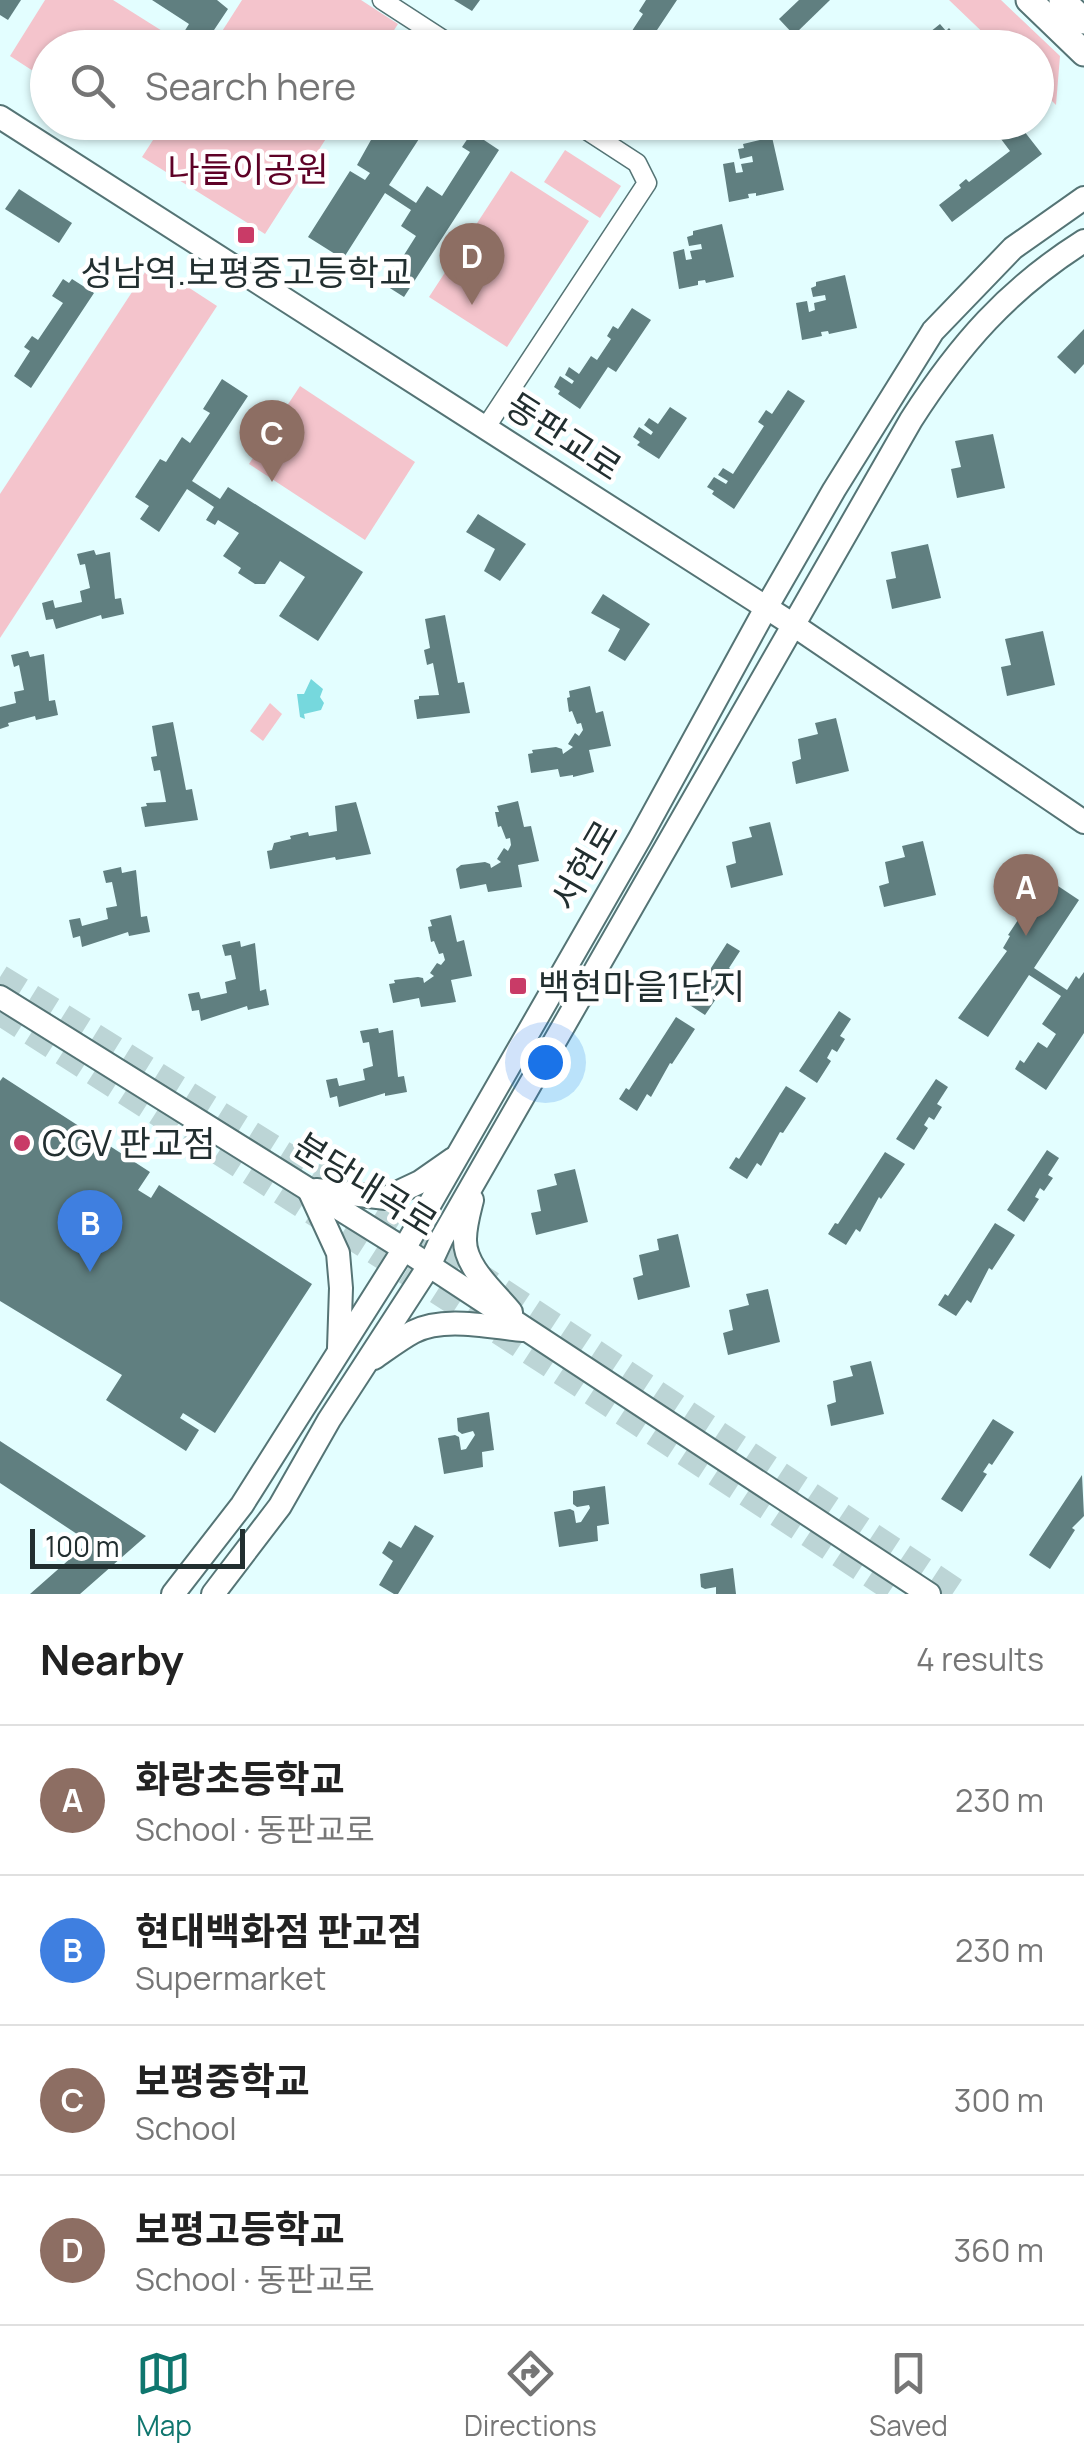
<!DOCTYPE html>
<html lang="en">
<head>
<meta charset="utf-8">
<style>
	:root { --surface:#fff; --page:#f6f6f6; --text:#222; --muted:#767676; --line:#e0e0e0; --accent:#0f766e }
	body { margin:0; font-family:Manrope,"Noto Sans KR",sans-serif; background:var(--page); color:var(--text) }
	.scale { position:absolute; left:30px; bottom:25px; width:215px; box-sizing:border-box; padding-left:10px; border:5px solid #222f30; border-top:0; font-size:28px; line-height:35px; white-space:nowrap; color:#222f30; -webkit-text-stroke:8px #fff; paint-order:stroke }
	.you { position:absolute; left:545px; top:1062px; width:35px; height:35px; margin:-25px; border:8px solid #fff; border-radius:50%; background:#1a73e8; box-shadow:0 0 0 15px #1a73e833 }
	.badge { display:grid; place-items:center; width:65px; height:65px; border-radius:50%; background:var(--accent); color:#fff; font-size:32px; font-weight:700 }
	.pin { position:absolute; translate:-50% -82px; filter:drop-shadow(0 2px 5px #0008) }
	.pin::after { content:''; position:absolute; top:52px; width:35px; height:30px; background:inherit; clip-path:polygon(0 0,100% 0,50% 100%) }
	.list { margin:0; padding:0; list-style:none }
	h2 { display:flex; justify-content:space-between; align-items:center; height:130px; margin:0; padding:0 40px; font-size:42px }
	h2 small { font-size:32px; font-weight:400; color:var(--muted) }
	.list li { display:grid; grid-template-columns:65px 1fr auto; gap:30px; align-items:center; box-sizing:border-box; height:150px; padding:0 40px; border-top:2px solid var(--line) }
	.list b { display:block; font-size:38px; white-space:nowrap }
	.list p { margin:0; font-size:32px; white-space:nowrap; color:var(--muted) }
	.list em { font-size:32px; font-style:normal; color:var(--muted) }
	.icon { flex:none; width:55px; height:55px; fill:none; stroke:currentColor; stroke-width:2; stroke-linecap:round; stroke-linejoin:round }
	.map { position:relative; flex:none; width:1084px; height:1594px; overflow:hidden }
	.search { position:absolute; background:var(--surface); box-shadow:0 2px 8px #0004; left:30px; right:30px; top:30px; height:110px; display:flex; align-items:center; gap:25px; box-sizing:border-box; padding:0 35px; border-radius:55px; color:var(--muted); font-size:38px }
	.sheet { height:730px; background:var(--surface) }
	nav { display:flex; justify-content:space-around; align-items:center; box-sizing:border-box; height:140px; border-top:2px solid var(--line); background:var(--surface); font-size:28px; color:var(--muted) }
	nav a { display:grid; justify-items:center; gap:5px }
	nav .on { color:var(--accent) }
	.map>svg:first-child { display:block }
</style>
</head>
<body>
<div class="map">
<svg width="1084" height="1594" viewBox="0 0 1084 1594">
	<rect width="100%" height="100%" fill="#e3feff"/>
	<!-- green -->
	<g fill="#f4c4cc">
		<path d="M45 0H113L167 34 158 47 48 48 47 80 10 56Z"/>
		<path d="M242 0H361L398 24 383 47H212Z"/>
		<path d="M949 0H1001L1060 56 1056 105 1037 86 1036 48 998 47Z"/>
		<path d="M164 123V122L336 123 265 234 142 157Z"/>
		<path d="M565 150 621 186 600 218 544 182Z"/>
		<path d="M511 171 589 221 507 347 429 297Z"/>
		<path d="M151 263 217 306 0 638V494Z"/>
		<path d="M300 386 415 462 365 540 249 464Z"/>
		<path d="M270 703 282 714 263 741 250 731Z"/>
	</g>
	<!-- water -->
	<path fill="#76d8dd" d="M311 679 323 689 320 697 324 703 321 710 304 714 305 719 300 717 297 694H304Z"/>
	<!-- building -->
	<g fill="#607f80">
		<path d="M0 0H21L8 20 0 15Z"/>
		<path d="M152 0H217L228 9 202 48H174L189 24Z"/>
		<path d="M454 0H480L472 11Z"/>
		<path d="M646 0H677L645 48H628L633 41 628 37 643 14 639 11Z"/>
		<path d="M799 0H830L794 35 779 19Z"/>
		<path d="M940 24 946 31 949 28 966 48H935L925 36Z"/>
		<path d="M123 122H153L144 137Z"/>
		<path d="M381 122H430L389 185 416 203 427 186 442 196 470 152 462 147 472 132 499 150 404 297 385 285 416 236 401 226 411 210 385 193 343 259 308 237 350 171 365 180 370 173 357 165Z"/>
		<path d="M1015 127 1020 134 1024 131 1042 154 952 222 939 205 961 188 959 185 966 179 969 182 1010 151 1001 139Z"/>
		<path d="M772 137 784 190 756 196V193L748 194 749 198 729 202 723 164 734 162 736 173 743 172 741 164 753 162 752 156 740 159 738 149 744 148 743 144Z"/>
		<path d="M19 189 72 223 59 243 5 209Z"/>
		<path d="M722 224 734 277 706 283 705 280 698 281V285L679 289 673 252 684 249 686 260 692 259 690 251 702 249 701 244 689 246 687 237 693 235V231Z"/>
		<path d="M845 275 857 328 829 334 828 331 821 332 822 336 802 340 796 303 807 301 809 312 815 310 814 303 826 300 825 295 813 297 811 288 816 286V282Z"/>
		<path d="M63 279 69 283 72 279 94 293 31 388 14 376 30 351 24 347 32 336 38 340 63 303 52 296Z"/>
		<path d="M632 308 651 320 616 372 608 367 580 409 558 394 560 391 554 387 560 376 572 384 574 381 565 375 569 367 579 374 591 356 597 360 611 339 607 336 613 326 618 329Z"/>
		<path d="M1084 329V364L1075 374 1057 357Z"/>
		<path d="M222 379 248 396 192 481 220 499 228 487 363 572 318 641 279 616 305 577 280 561 265 584H255L238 573 241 568 223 556 239 533 218 520 215 525 206 520 214 507 187 489 159 532 140 519 149 506 135 497 160 459 166 462 182 437 190 443 210 413 203 409Z"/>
		<path d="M788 390 805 401 734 509 712 494 714 491 707 487 714 477 726 484 728 481 718 475 723 468 733 474 764 426 758 422 766 410 772 414Z"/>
		<path d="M670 407 687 418 659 459 637 445 640 442 633 437 639 427 651 435 653 432 644 425 649 418 658 424Z"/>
		<path d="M993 434 1005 488 957 498 951 469 961 467 955 441Z"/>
		<path d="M478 514 526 544 500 581 484 571 495 549 466 532Z"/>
		<path d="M928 544 941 598 892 609 886 580 896 578 891 552Z"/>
		<path d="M94 550 96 555 110 552 115 599 121 598 124 614 102 619 101 615 56 629 53 619 46 620 42 603 53 600 55 608 82 602 80 591 90 588 85 564 80 565 77 554Z"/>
		<path d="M603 594 650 624 625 661 608 651 620 629 591 613Z"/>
		<path d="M445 615 458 683 464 682 470 713 417 719 414 700 419 699V696L439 695 433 663 427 665 424 650 430 648 425 619Z"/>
		<path d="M1043 631 1055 685 1007 696 1001 667 1011 665 1005 639Z"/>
		<path d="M28 651 30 657 44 654 49 701 55 700 58 715 36 720 35 716 8 723 9 726 0 729V707L16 703 14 692 24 690 19 665 14 667 11 655Z"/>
		<path d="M590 686 596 713 603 711 611 746 589 750 594 772 573 777V775L560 777 558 769 531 773 528 754 533 753 532 750 556 747 562 749 563 754 573 747 568 744 575 733 579 736 583 730 581 723 577 724 572 711 569 712 567 698 570 697 569 691Z"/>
		<path d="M836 718 849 771 796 784 792 762 801 759 798 739 818 734 815 723Z"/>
		<path d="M173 722 186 790 192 789 198 820 145 827 141 807 147 806 146 803 166 802 160 770 154 771 151 757 157 756 152 726Z"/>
		<path d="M518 801 524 827 531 826 539 861 518 865 522 887 488 892 486 884 460 889 456 869 461 865 485 862 490 864 491 868 501 862 497 859 504 848 508 851 511 845 510 838 506 839 501 826 498 827 495 812H499L497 806Z"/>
		<path d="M356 802 371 854 336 860 335 857 270 869 267 851 272 850 274 843 291 839 290 836 308 832 309 836 337 831 335 806Z"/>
		<path d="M770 822 783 875 731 888 726 866 736 863 732 842 752 837 749 827Z"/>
		<path d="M923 841 936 895 884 907 879 886 889 883 885 862 905 857 902 846Z"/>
		<path d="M121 867 122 873 136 870 141 917 147 916 150 932 129 936 128 932 82 947 80 936 73 938 69 920 80 918 82 926 108 919 106 908 117 906 112 882 106 883 103 871Z"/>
		<path d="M1046 878 1079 900 1034 968 1067 990 1076 976 1079 979 1084 972V1033L1046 1090 1015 1069 1020 1060 1024 1063 1038 1042 1047 1048 1056 1034 1042 1024 1061 996 1029 975 988 1037 958 1018 1007 951 1003 948 1010 936 1008 935Z"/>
		<path d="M451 915 457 942 464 940 472 976 451 980 456 1002 421 1007 419 998 393 1003 389 984 395 983 394 980 418 977 423 978 424 983 434 976 430 973 437 963 441 965 445 960 443 953 439 954 434 941 431 942 428 927 432 926 430 920Z"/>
		<path d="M240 941 241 947 255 943 260 991 266 989 269 1005 248 1010 247 1006 201 1021 199 1010 192 1011 188 994 199 992 201 999 227 993 225 982 236 979 231 955 225 956 222 945Z"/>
		<path d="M727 943 740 951 729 968 733 971 725 984 721 982 715 990 720 993 705 1015 688 1004Z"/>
		<path d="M839 1011 851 1019 840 1036 845 1039 837 1052 832 1049 827 1058 831 1061 817 1083 799 1071Z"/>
		<path d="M676 1017 695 1029 672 1064 670 1063 651 1097 647 1094 637 1111 619 1099 626 1088 629 1090Z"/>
		<path d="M378 1028 379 1033 393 1030 398 1077 404 1076 407 1092 385 1096V1093L339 1107 337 1096 330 1098 326 1080 337 1078 339 1086 365 1080 363 1069 373 1066 369 1042 363 1043 360 1031Z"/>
		<path d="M3 1077 150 1172 138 1190 151 1198 159 1185 312 1284 215 1433 183 1413 180 1418 199 1430 186 1451 106 1400 122 1375 0 1301V1081Z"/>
		<path d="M936 1079 948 1087 937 1104 942 1107 934 1120 929 1117 924 1125 928 1128 914 1150 896 1139Z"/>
		<path d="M786 1086 806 1098 783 1133 780 1132 761 1166 757 1163 747 1179 729 1168 736 1157 739 1159Z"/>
		<path d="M1047 1150 1059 1158 1048 1175 1053 1178 1044 1191 1040 1188 1035 1197 1039 1199 1024 1222 1007 1210Z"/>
		<path d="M885 1152 905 1164 881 1199 879 1197 860 1232 856 1229 846 1245 828 1234 835 1223 838 1224Z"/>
		<path d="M575 1169 588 1222 536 1235 531 1213 541 1211 537 1190 557 1185 554 1174Z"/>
		<path d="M995 1223 1015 1235 992 1270 989 1268 971 1303 967 1300 956 1316 938 1305 945 1294 948 1296Z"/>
		<path d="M678 1234 690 1287 638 1300 633 1278 643 1275 639 1255 659 1250 657 1239Z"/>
		<path d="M768 1289 780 1342 728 1355 723 1333 733 1330 729 1310 749 1305 746 1294Z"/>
		<path d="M871 1361 884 1414 831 1426 827 1405 836 1402 833 1381 853 1376 850 1366Z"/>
		<path d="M489 1412 494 1450 482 1452 483 1467 444 1474 438 1438 455 1435 459 1437 461 1450 466 1449 475 1435 473 1431 462 1434 458 1431 457 1418Z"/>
		<path d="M993 1419 1014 1432 992 1465 989 1463 983 1472 987 1474 962 1512 941 1499Z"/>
		<path d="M0 1441 146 1536 80 1594H30L89 1542 0 1483Z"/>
		<path d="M1082 1475 1084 1516 1072 1528 1075 1530 1050 1569 1029 1555Z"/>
		<path d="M605 1486 609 1524 597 1526 598 1541 559 1547 554 1512 570 1509 574 1511 576 1523 581 1522 590 1508 589 1505 577 1507 573 1504V1491Z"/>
		<path d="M415 1525 434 1536 398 1594H394L379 1585 393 1561 382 1553 389 1541 401 1548Z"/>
		<path d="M733 1568 736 1594H716V1587L705 1589 701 1587 700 1574Z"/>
	</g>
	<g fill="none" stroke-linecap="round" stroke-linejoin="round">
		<!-- highway-tunnel -->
		<g stroke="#bcd5d6" stroke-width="25" stroke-dasharray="25 12" stroke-linecap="butt">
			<path d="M0 977 468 1268 961 1594"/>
			<path d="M0 1013 450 1300 899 1594"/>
		</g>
		<defs>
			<g id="minor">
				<path d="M382 0 456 48"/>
				<path d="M486 427 647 183 637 163 574 122"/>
			</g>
			<g id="major">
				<path d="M0 117 792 624 1084 822"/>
				<path d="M0 997 404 1249 929 1594"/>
				<path d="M316 1190 386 1198 420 1182 453 1159"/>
				<path d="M310 1192 338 1253 341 1288 339 1348"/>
				<path d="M472 1200C469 1212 465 1226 465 1239 464 1267 495 1292 511 1312"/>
				<path d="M374 1358C387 1349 400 1339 413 1332 444 1316 489 1327 523 1330"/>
				<path d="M173 1594 242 1505 404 1249 640 838 766 608 834 490 933 331 1013 248 1084 198"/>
				<path d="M213 1594 280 1506 329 1420 429 1266 442 1238 911 420C959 345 1008 289 1084 241"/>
			</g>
			<g id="highway">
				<path d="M1029 0 1084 53"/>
				<path d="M1062 0 1084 21"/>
			</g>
		</defs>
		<!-- minor casing -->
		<use href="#minor" stroke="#557475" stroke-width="21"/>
		<!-- major casing -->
		<use href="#major" stroke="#557475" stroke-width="26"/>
		<!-- highway casing -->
		<use href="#highway" stroke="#557475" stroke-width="29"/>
		<!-- minor -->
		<use href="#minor" stroke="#fff" stroke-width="18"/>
		<!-- major -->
		<use href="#major" stroke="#fff" stroke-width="22"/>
		<!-- highway -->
		<use href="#highway" stroke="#fff" stroke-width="25"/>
	</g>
	<!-- markers -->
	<g fill="#c93b67" stroke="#fff" stroke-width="4">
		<rect x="236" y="225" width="20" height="20" rx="5"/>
		<rect x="508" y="976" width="20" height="20" rx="5"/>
		<circle cx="22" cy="1143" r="10"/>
	</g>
	<g text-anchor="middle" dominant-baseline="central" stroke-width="9" stroke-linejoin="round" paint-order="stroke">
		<!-- park labels -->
		<g font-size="35" fill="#5e0126" stroke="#fff">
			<text x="248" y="169">나들이공원</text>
		</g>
		<!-- poi labels -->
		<g font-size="35" fill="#222f30" stroke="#fff" text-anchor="start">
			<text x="246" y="272" text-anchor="middle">성남역.보평중고등학교</text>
			<text x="538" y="986">백현마을1단지</text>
			<text x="42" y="1143">CGV 판교점</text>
		</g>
		<!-- street labels -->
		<g font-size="35" fill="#222f30" stroke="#fff">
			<text transform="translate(564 436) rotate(33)">동판교로</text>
			<text transform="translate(584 865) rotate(-60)">서현로</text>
			<text transform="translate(366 1184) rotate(32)">분당내곡로</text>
		</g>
	</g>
</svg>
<div class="scale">100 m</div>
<div class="you"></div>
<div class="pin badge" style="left:1026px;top:936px;background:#8d6e63">A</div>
<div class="pin badge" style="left:90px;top:1272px;background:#3f7fe0">B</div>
<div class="pin badge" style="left:272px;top:482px;background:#8d6e63">C</div>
<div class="pin badge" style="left:472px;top:305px;background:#8d6e63">D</div>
<div class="search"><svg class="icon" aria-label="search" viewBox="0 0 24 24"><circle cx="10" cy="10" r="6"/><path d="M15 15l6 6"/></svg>Search here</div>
</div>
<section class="sheet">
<h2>Nearby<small>4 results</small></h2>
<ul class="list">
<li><span class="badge" style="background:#8d6e63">A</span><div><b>화랑초등학교</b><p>School · 동판교로</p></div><em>230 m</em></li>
<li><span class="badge" style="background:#3f7fe0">B</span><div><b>현대백화점 판교점</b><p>Supermarket</p></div><em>230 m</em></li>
<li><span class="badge" style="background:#8d6e63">C</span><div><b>보평중학교</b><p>School</p></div><em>300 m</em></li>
<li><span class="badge" style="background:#8d6e63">D</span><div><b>보평고등학교</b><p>School · 동판교로</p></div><em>360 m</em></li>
</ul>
</section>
<nav>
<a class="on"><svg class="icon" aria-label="map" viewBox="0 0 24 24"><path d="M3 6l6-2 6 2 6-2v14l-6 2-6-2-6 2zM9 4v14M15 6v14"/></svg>Map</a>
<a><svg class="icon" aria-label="directions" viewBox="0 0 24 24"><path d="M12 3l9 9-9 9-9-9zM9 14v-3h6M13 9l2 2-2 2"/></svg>Directions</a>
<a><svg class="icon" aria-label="saved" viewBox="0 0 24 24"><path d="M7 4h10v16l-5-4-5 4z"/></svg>Saved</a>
</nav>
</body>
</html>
